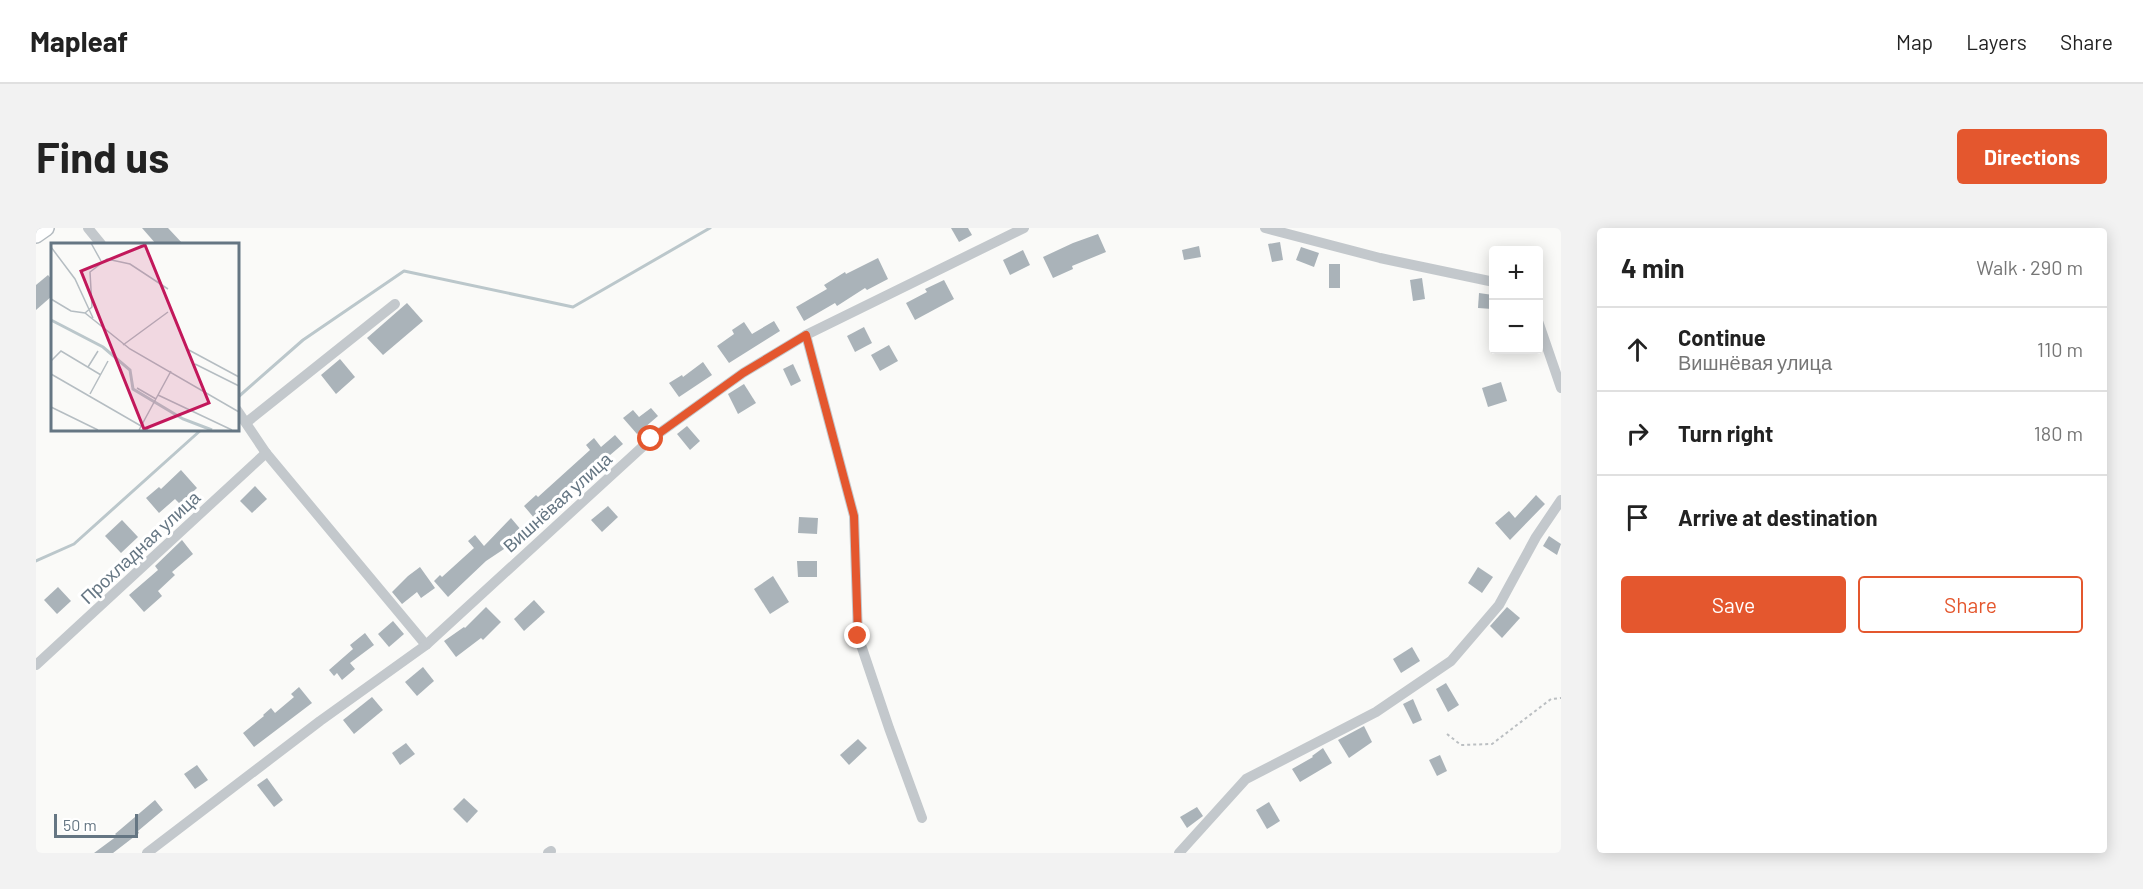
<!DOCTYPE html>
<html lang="en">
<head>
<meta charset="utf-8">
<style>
	:root { --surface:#fff; --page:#f2f2f2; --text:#222; --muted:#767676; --line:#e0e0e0; --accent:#e4572e }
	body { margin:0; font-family:Barlow,sans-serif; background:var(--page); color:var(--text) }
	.controls { position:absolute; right:18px; top:18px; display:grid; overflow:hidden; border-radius:6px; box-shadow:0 3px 15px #0003 }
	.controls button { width:54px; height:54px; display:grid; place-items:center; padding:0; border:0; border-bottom:2px solid var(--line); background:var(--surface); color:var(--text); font:30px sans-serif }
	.scale { position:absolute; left:18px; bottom:15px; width:84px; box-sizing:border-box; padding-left:6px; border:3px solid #657683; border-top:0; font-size:16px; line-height:21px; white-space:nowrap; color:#657683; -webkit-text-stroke:4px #fff; paint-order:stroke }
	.stop { position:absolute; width:18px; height:18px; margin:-14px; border:4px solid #e4572e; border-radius:50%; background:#fff }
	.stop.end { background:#e4572e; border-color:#fff; box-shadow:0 2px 6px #0008 }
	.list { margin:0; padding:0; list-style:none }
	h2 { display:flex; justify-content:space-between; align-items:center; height:78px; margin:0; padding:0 24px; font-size:26px }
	h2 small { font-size:20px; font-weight:400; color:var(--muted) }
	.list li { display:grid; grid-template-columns:39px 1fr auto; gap:18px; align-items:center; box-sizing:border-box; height:84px; padding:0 24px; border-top:2px solid var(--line) }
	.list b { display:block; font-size:22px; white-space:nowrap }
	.list p { margin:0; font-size:20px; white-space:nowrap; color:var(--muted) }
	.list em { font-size:20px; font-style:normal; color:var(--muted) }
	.actions { display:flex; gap:12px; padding:18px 24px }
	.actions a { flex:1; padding:14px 0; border:2px solid var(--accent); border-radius:6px; text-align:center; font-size:21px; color:var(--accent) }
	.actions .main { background:var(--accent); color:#fff }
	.icon { flex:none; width:33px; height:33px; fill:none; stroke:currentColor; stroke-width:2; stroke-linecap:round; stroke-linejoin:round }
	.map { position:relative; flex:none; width:1525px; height:625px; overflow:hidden; border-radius:6px }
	header { display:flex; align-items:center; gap:36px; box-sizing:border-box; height:84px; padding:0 30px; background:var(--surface); border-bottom:2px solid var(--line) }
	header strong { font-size:28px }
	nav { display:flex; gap:33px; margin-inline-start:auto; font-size:21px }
	.intro { display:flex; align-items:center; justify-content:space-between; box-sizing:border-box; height:144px; padding:0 36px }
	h1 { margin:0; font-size:42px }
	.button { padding:15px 27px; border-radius:6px; background:var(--accent); color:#fff; font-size:21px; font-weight:700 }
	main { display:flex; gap:36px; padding:0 36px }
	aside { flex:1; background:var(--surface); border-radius:6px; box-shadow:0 3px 15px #0003 }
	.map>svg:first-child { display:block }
</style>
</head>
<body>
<header>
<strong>Mapleaf</strong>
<nav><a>Map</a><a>Layers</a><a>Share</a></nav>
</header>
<div class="intro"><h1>Find us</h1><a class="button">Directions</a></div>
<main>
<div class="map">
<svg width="1525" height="625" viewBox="0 0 1525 625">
	<rect width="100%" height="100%" fill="#fafaf8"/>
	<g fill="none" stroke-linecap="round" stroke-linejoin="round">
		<!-- stream -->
		<g stroke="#bbc7cb" stroke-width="3">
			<path d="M201 170 267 112 368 43 537 79 674 0"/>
			<path d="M0 333 38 316 166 201"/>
		</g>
	</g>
	<!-- building -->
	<g fill="#aab3b9">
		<path d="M106 0H132L147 16H120Z"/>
		<path d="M915 0H932L936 7 923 14Z"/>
		<path d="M1062 6 1070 24 1036 38 1037 41 1017 50 1007 29 1037 15Z"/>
		<path d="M1244 14 1247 32 1236 34 1232 16Z"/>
		<path d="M1163 18 1165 29 1148 32 1146 22Z"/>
		<path d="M1265 19 1283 25 1278 39 1260 32Z"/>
		<path d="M987 22 994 37 974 47 967 32Z"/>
		<path d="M842 30 852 51 831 62 829 60 801 78 799 75 768 93 760 79 791 61 788 57 809 44 810 46Z"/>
		<rect x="1293" y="36" width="11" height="24"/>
		<path d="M12 47 16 52V68L0 82V57Z"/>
		<path d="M1386 50 1389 71 1377 73 1374 52Z"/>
		<path d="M908 52 918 71 879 92 870 75 891 64 889 61Z"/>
		<path d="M1443 65 1457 67 1456 81 1442 80Z"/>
		<path d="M371 75 387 93 347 127 331 110Z"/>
		<path d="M738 93 744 103 693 135 681 118 698 106 696 102 708 94 716 106Z"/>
		<path d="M828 99 836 115 819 124 811 108Z"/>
		<path d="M853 117 862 133 844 143 835 127Z"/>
		<path d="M304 131 319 149 300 166 285 147Z"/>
		<path d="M667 134 676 147 643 169 633 155 646 147 647 149Z"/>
		<path d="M757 136 765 153 755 158 747 141Z"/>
		<path d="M1465 154 1471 173 1452 179 1446 160Z"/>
		<path d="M708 156 720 175 702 186 692 166Z"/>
		<path d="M615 180 622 188 601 206 587 190 597 182 603 189Z"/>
		<path d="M651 198 664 213 654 222 641 206Z"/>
		<path d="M579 207 587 216 499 291 488 278 500 267 502 269 554 222 550 217 558 210 565 219Z"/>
		<path d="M145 242 161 260 144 276 139 271 123 285 110 270 123 259 125 261Z"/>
		<path d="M219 258 231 271 216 285 204 273Z"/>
		<path d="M1500 267 1509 276 1474 312 1459 295 1473 283 1479 290Z"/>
		<path d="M572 278 582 289 566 304 555 292Z"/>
		<path d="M763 289 782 290 781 306 762 305Z"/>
		<path d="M475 290 486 303 468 321 450 333 412 369 398 353 404 347 406 349 438 320 432 313 439 307 448 318Z"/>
		<path d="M86 292 102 309 85 325 69 308Z"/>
		<path d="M1513 308 1525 316 1521 327 1507 318Z"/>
		<path d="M146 312 157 326 136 344 139 347 122 363 126 368 108 384 93 367 122 342 119 338Z"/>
		<path d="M761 333H781V349H762Z"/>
		<path d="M384 339 399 360 385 370 381 364 366 376 356 364 372 348Z"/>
		<path d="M1442 339 1457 349 1446 365 1432 355Z"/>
		<path d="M737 348 753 374 734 386 718 361Z"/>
		<path d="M22 359 35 373 21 386 8 372Z"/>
		<path d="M498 372 509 384 488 403 478 391Z"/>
		<path d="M450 379 465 394 447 412 445 410 420 429 408 413 428 399 429 400Z"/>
		<path d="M1471 379 1484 390 1466 410 1454 398Z"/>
		<path d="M357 393 368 406 353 419 342 406Z"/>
		<path d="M329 405 338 417 314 435 319 441 306 452 301 445 298 448 293 442 317 421 314 417Z"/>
		<path d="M1376 419 1384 433 1365 445 1357 431Z"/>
		<path d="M387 439 398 453 381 468 369 454Z"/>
		<path d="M1410 455 1423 477 1412 484 1400 461Z"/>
		<path d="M263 459 276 475 218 519 207 505 228 488 227 487 235 480 239 485 258 469 255 466Z"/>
		<path d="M336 469 347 482 318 506 307 492Z"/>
		<path d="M1377 471 1386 492 1377 496 1367 476Z"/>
		<path d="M1328 498 1336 514 1313 530 1302 512Z"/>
		<path d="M822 511 831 520 813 537 804 527Z"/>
		<path d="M370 515 379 526 364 537 356 525Z"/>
		<path d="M1287 520 1296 535 1264 554 1256 541 1277 529 1276 528Z"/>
		<path d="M1404 527 1411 543 1401 548 1393 532Z"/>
		<path d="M161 537 172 552 159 561 148 546Z"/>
		<path d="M231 550 247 572 238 579 221 557Z"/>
		<path d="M428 570 442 583 431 595 417 581Z"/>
		<path d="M119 572 127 582 102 603 103 605 77 625H58L81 608 79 606Z"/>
		<path d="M1233 574 1244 593 1231 601 1220 582Z"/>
		<path d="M1161 579 1167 588 1151 600 1144 589Z"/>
	</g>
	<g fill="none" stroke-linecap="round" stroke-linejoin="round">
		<defs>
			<path id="secondary" d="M0 7 10 0"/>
		</defs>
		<!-- secondary casing -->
		<use href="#secondary" stroke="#b3babf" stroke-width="18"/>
		<!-- path -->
		<path stroke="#bbbfc2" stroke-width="2" stroke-dasharray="3 3" stroke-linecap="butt" d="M1411 506 1425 517 1456 516 1515 471 1525 470"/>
		<!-- street -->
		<g stroke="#c3c8cc" stroke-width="10">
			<path d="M52 0 65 16"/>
			<path d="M1229 0 1344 30 1458 54"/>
			<path d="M1502 93 1525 160"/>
			<path d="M770 107 818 288 822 408 853 500 886 590"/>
			<path d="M201 182 230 225 390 417"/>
			<path d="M211 194 359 76"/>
			<path d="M0 437 230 225"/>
			<path d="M111 625 284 493 390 417 615 211 707 145 770 107 988 0"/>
			<path d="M512 625 515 623"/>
			<path d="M1143 625 1210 551 1340 484 1415 433 1463 377 1500 309 1525 272"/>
		</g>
		<!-- secondary -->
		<use href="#secondary" stroke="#fff" stroke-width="15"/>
	</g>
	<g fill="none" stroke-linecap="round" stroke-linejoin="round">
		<!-- route -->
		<path stroke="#e4572e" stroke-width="8" d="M615 211 707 145 770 107 818 288 822 408"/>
	</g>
	<g text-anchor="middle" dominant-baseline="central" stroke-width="6" stroke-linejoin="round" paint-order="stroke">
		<!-- street labels -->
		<g font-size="18" fill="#657683" stroke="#fff">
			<text transform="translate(521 274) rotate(-42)">Вишнёвая улица</text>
			<text transform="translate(104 319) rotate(-43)">Прохладная улица</text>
		</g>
	</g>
	<!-- overview -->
	<g transform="translate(15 15)">
		<rect width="188" height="188" fill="#fafaf8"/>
		<path fill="none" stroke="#bbc7cb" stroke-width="3" d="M0 77 52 104 79 127 82 146 132 176 161 187"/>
		<path fill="none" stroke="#b5bdc2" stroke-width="1.5" d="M40 0 50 18M0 4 24 36 42 75M0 56 20 68 34 70 79 106 188 169M34 70 41 64 39 29 56 16 79 21 117 46M72 102 117 69M136 106 188 134M0 118 10 108 50 132M144 121 188 143M37 124 47 108M0 131 97 187M86 145 105 156M39 151 57 118M107 152 181 187M0 164 47 187M88 187 120 128"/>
		<path fill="#c2185b" fill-opacity="0.15" stroke="#c2185b" stroke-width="3" d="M94 2 158 160 93 186 30 28Z"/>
		<rect width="188" height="188" fill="none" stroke="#657683" stroke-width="3"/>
	</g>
</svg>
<div class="controls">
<button>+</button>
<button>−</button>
</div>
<div class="scale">50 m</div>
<div class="stop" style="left:615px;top:211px"></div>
<div class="stop end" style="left:822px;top:408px"></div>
</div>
<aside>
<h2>4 min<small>Walk · 290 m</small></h2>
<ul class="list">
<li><svg class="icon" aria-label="ahead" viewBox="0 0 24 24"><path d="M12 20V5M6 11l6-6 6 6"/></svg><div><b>Continue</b><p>Вишнёвая улица</p></div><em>110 m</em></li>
<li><svg class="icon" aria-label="right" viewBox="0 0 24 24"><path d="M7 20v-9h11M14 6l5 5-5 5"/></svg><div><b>Turn right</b></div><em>180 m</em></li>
<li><svg class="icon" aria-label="arrive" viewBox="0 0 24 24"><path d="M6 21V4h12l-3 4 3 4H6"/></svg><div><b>Arrive at destination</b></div></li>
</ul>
<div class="actions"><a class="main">Save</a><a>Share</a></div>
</aside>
</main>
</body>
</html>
